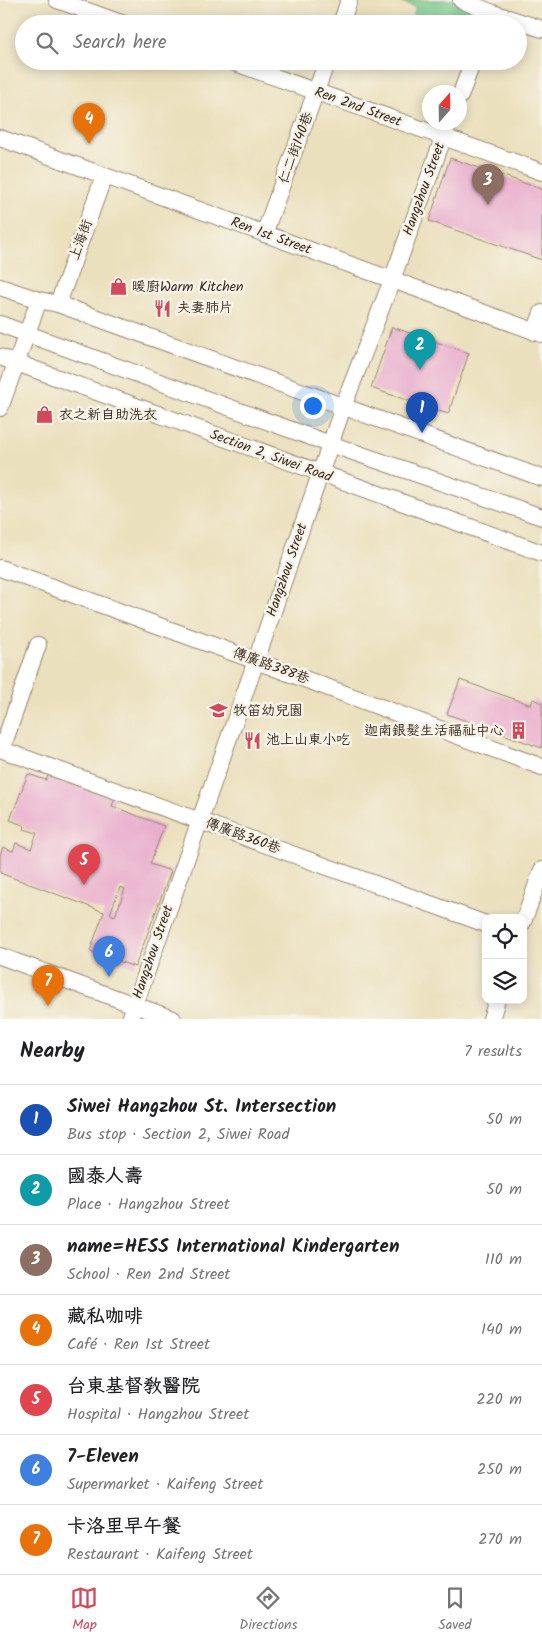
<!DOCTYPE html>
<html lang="en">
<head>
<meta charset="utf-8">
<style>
	:root { --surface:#fff; --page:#f2f2f2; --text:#202124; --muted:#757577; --line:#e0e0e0; --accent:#d1495b }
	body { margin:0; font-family:Kalam,"LXGW WenKai TC",sans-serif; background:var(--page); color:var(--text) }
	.controls { position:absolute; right:15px; bottom:15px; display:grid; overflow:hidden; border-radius:10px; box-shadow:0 2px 12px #0003 }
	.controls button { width:45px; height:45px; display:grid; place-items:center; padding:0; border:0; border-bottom:1px solid var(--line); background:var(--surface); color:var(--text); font:25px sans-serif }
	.compass { position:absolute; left:422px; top:85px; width:45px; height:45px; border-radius:50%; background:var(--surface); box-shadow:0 2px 12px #0003; rotate:20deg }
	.you { position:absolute; left:312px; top:405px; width:18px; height:18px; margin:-12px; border:4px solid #fff; border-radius:50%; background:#1a73e8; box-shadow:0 0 0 8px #1a73e833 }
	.badge { display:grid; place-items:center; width:32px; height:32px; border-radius:50%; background:var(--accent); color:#fff; font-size:16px; font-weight:700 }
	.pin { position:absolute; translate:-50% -41px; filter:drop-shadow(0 1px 2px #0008) }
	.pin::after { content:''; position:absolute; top:26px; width:18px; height:15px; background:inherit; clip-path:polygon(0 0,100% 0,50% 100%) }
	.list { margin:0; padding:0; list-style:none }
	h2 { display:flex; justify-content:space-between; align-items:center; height:65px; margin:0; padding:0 20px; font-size:21px }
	h2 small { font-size:16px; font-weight:400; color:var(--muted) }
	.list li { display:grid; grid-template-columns:32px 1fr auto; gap:15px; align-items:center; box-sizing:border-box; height:70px; padding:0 20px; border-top:1px solid var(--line) }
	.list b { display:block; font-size:19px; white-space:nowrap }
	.list p { margin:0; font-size:16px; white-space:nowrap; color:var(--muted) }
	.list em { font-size:16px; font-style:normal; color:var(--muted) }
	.icon { flex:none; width:28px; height:28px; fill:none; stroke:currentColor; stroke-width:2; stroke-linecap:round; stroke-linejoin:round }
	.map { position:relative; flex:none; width:542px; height:1019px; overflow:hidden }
	.search { position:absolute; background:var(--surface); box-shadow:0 2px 12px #0003; left:15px; right:15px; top:15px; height:55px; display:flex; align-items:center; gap:12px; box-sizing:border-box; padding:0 18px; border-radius:28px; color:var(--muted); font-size:19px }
	.sheet { height:555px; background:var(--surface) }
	nav { display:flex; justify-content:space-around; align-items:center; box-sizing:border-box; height:70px; border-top:1px solid var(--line); background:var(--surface); font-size:14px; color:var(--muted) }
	nav a { display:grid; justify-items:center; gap:2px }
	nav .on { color:var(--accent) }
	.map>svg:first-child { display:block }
</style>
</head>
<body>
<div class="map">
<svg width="542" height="1019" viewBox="0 0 542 1019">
	<rect width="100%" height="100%" fill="#f7f3e8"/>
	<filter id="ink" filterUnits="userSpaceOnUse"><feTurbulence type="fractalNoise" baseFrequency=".02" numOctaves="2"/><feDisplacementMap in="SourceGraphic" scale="10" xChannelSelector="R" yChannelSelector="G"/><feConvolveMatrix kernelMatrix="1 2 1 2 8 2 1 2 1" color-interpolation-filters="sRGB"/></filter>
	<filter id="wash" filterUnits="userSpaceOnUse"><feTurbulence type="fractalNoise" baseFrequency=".0096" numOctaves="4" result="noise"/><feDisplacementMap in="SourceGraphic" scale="20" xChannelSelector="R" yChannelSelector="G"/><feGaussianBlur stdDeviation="1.12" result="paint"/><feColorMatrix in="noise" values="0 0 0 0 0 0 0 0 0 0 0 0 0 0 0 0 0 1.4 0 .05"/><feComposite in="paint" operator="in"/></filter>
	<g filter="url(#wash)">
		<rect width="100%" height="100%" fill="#ebe0bd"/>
		<!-- green -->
		<path fill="#78c98b" stroke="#5a7a54" d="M395 0H465L481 5 475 24H411L416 7Z"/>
		<g id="blocks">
			<!-- building -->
			<g fill="#e9aecd" fill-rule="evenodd">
				<path d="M450 158 542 189V260L429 221Z"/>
				<path d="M392 327 469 353 448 414 371 388Z"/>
				<path d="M460 680 531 705 533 699 542 703V748L447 714Z"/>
				<path d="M28 774 46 780 49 774 115 798 112 806 164 826 150 864 171 871 135 967 90 951 104 912 0 873V855L3 847 13 851 16 843 31 849 37 833 24 829 25 826 10 820ZM120 887 125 889 115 916 110 914Z"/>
			</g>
		</g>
	</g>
	<g filter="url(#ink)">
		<use href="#blocks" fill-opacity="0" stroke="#93856e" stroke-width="1"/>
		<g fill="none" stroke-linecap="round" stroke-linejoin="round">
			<defs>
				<g id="minor">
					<path d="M57 0 124 24"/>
					<path d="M461 0 493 13 542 29"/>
					<path d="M341 24 349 0"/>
					<path d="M230 61 542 172"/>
					<path d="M460 96 473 61"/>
					<path d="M0 138 542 334"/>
					<path d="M264 234 327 61"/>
					<path d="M0 287 39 300 58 304 542 478"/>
					<path d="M58 304 104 176"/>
					<path d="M0 324 330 444 542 517"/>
					<path d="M535 332 542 313"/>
					<path d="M0 357 542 553"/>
					<path d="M0 408 39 300"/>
					<path d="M0 568 256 661 542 767"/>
					<path d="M0 749 486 924"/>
					<path d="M2 749 38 645"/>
					<path d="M523 922 542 870"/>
					<path d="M0 956 173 1019"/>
					<path d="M130 1019 256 661 343 407 392 280 449 122"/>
					<path d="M491 1019 497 1000"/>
				</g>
			</defs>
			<!-- minor casing -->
			<use href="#minor" stroke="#93856e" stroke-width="18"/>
			<!-- minor -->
			<use href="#minor" stroke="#fff" stroke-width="16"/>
		</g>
	</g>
	<!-- icons -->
	<defs>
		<symbol id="shop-bare" viewBox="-9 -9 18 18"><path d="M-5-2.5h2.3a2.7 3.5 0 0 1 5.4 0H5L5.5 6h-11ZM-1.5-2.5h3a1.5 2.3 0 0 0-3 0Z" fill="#d1495b" stroke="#f7f3e8" stroke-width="2.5" paint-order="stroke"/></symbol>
		<symbol id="restaurant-bare" viewBox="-9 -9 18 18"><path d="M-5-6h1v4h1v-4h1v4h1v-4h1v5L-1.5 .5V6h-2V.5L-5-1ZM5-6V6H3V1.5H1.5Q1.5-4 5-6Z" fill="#d1495b" stroke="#f7f3e8" stroke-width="2.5" paint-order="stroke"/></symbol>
		<symbol id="school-bare" viewBox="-9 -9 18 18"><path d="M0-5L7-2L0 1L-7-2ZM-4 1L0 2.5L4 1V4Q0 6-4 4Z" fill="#d1495b" stroke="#f7f3e8" stroke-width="2.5" paint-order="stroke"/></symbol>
		<symbol id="building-bare" viewBox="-9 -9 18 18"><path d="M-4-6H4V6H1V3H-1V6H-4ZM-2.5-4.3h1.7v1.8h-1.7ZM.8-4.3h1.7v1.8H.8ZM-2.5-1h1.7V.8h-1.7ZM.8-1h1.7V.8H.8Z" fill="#d1495b" stroke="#f7f3e8" stroke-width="2.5" paint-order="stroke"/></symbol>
	</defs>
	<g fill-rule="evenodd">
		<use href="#shop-bare" x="106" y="274" width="25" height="25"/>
		<use href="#restaurant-bare" x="150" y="296" width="25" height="25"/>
		<use href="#shop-bare" x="32" y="402" width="25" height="25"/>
		<use href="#school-bare" x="206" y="698" width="25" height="25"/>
		<use href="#building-bare" x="506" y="718" width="25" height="25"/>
		<use href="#restaurant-bare" x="240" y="728" width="25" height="25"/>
	</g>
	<g text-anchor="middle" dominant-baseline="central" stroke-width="5" stroke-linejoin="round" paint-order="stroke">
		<!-- street labels -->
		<g font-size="14" fill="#3b2a1e" stroke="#f7f3e8">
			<text transform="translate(358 107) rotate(20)">Ren 2nd Street</text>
			<text transform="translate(296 148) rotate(-70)">仁二街140巷</text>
			<text transform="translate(424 189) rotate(-70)">Hangzhou Street</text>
			<text transform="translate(271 236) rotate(20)">Ren 1st Street</text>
			<text transform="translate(81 240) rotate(-70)">上海街</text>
			<text transform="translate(271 456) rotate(20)">Section 2, Siwei Road</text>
			<text transform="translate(287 570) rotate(-71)">Hangzhou Street</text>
			<text transform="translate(271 666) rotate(20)">傳廣路388巷</text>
			<text transform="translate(243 836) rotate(20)">傳廣路360巷</text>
			<text transform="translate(153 952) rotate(-71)">Hangzhou Street</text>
		</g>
		<!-- poi labels -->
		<g font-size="14" fill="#3b2a1e" stroke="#f7f3e8" text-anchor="start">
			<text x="132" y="287">暖廚Warm Kitchen</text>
			<text x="177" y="308">夫妻肺片</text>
			<text x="59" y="415">衣之新自助洗衣</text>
			<text x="233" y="711">牧笛幼兒園</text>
			<text x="504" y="731" text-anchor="end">迦南銀髮生活福祉中心</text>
			<text x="266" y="740">池上山東小吃</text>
		</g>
	</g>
</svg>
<div class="controls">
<button><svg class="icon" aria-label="locate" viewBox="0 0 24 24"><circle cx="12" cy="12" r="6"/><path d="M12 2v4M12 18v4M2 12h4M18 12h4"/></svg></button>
<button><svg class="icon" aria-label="layers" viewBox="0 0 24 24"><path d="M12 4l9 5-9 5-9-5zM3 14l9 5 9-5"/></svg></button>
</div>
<svg class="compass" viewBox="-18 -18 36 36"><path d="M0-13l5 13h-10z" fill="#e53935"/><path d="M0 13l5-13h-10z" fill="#757577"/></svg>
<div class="you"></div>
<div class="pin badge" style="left:422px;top:433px;background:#1a4fb4">1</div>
<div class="pin badge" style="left:420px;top:370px;background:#0f9aa8">2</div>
<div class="pin badge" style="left:488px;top:205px;background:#8d6e63">3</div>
<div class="pin badge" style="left:89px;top:144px;background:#e8710a">4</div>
<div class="pin badge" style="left:84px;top:885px;background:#e0444e">5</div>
<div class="pin badge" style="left:109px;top:977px;background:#3f7fe0">6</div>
<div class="pin badge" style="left:48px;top:1006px;background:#e8710a">7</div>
<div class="search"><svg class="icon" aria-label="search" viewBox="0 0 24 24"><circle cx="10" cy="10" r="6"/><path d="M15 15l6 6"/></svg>Search here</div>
</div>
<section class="sheet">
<h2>Nearby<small>7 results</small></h2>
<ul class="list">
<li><span class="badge" style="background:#1a4fb4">1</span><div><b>Siwei Hangzhou St. Intersection</b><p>Bus stop · Section 2, Siwei Road</p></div><em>50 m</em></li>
<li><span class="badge" style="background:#0f9aa8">2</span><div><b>國泰人壽</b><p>Place · Hangzhou Street</p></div><em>50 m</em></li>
<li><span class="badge" style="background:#8d6e63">3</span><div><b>name=HESS International Kindergarten</b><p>School · Ren 2nd Street</p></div><em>110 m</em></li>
<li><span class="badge" style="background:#e8710a">4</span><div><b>藏私咖啡</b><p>Café · Ren 1st Street</p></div><em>140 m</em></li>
<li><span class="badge" style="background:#e0444e">5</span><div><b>台東基督教醫院</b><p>Hospital · Hangzhou Street</p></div><em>220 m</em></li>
<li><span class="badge" style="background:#3f7fe0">6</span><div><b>7-Eleven</b><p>Supermarket · Kaifeng Street</p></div><em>250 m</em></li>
<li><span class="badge" style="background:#e8710a">7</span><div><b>卡洛里早午餐</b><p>Restaurant · Kaifeng Street</p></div><em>270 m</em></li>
</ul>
</section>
<nav>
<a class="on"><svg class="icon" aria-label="map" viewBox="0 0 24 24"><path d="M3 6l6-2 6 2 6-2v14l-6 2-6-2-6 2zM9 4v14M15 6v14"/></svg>Map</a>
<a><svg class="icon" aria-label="directions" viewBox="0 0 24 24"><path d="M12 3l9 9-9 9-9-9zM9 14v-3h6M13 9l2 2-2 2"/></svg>Directions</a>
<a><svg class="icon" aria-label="saved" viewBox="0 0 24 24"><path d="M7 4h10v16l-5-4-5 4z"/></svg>Saved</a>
</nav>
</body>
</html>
